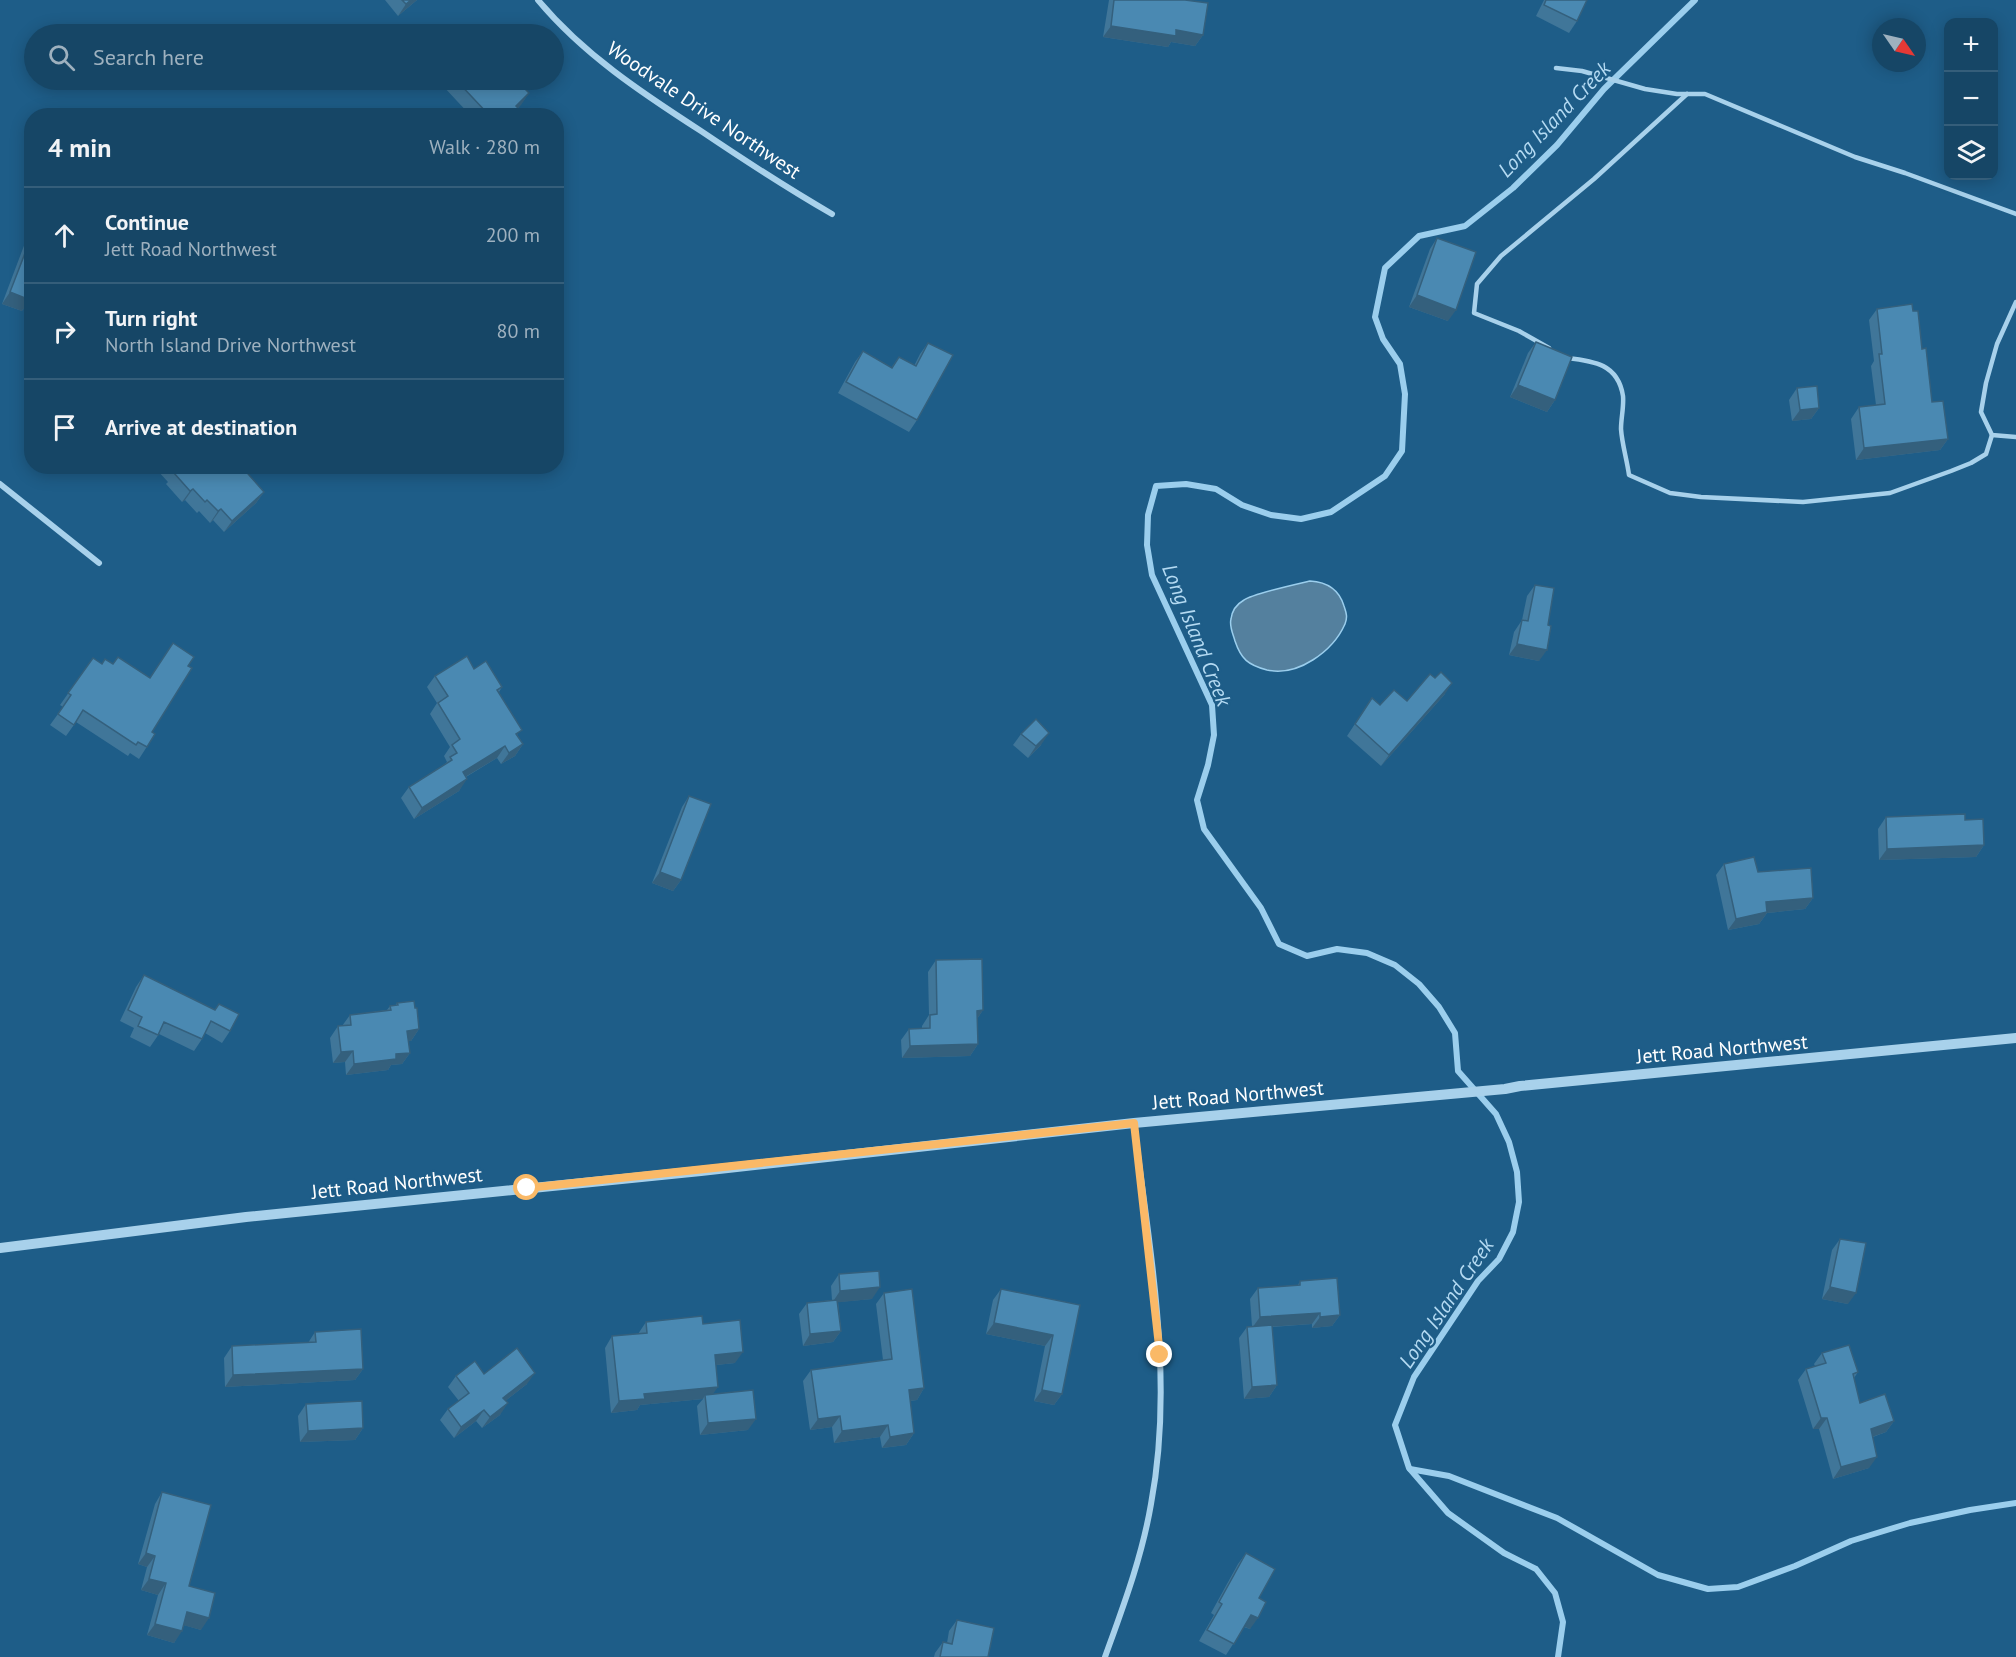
<!DOCTYPE html>
<html lang="en">
<head>
<meta charset="utf-8">
<style>
	:root { --surface:#164666; --page:#23506f; --text:#f1f3f6; --muted:#9eb1bf; --line:#355e7a }
	body { margin:0; font-family:"PT Sans",sans-serif; background:var(--page); color:var(--text) }
	.controls { position:absolute; right:18px; top:18px; display:grid; overflow:hidden; border-radius:12px; box-shadow:0 3px 15px #0003 }
	.controls button { width:54px; height:54px; display:grid; place-items:center; padding:0; border:0; border-bottom:2px solid var(--line); background:var(--surface); color:var(--text); font:30px sans-serif }
	.compass { position:absolute; left:1872px; top:18px; width:54px; height:54px; border-radius:50%; background:var(--surface); box-shadow:0 3px 15px #0003; rotate:124deg }
	.stop { position:absolute; width:18px; height:18px; margin:-14px; border:4px solid #fab967; border-radius:50%; background:#fff }
	.stop.end { background:#fab967; border-color:#fff; box-shadow:0 2px 6px #0008 }
	.list { margin:0; padding:0; list-style:none }
	h2 { display:flex; justify-content:space-between; align-items:center; height:78px; margin:0; padding:0 24px; font-size:26px }
	h2 small { font-size:20px; font-weight:400; color:var(--muted) }
	.list li { display:grid; grid-template-columns:39px 1fr auto; gap:18px; align-items:center; box-sizing:border-box; height:96px; padding:0 24px; border-top:2px solid var(--line) }
	.list b { display:block; font-size:22px; white-space:nowrap }
	.list p { margin:0; font-size:20px; white-space:nowrap; color:var(--muted) }
	.list em { font-size:20px; font-style:normal; color:var(--muted) }
	.icon { flex:none; width:33px; height:33px; fill:none; stroke:currentColor; stroke-width:2; stroke-linecap:round; stroke-linejoin:round }
	.map { position:relative; flex:none; width:2016px; height:1657px; overflow:hidden }
	.search { position:absolute; background:var(--surface); box-shadow:0 3px 15px #0003; left:24px; top:24px; width:540px; height:66px; display:flex; align-items:center; gap:15px; box-sizing:border-box; padding:0 21px; border-radius:33px; color:var(--muted); font-size:22px }
	.panel { position:absolute; background:var(--surface); box-shadow:0 3px 15px #0003; left:24px; top:108px; width:540px; height:366px; border-radius:24px }
	.map>svg:first-child { display:block }
</style>
</head>
<body>
<div class="map">
<svg width="2016" height="1657" viewBox="0 0 2016 1657">
	<rect width="100%" height="100%" fill="#1e5d88"/>
	<!-- water -->
	<path fill="#54809e" stroke="#9bceed" stroke-width="1.5" d="M1310 581C1327 582 1339 589 1344 606 1346 612 1348 617 1345 624 1333 651 1298 677 1267 670 1248 665 1241 659 1235 641 1233 634 1229 626 1231 619 1232 611 1237 604 1244 600 1252 594 1297 584 1310 581Z"/>
	<g fill="none" stroke-linecap="round" stroke-linejoin="round">
		<!-- stream -->
		<g stroke="#9bceed" stroke-width="6">
			<path d="M1410 1469 1449 1476 1557 1518 1658 1575 1708 1589 1738 1587 1795 1566 1851 1541 1910 1523 1970 1510 2016 1503"/>
			<path d="M1558 1657 1563 1622 1555 1593 1536 1569 1504 1553 1448 1513 1409 1468 1395 1425 1414 1377 1478 1281 1499 1259 1513 1232 1519 1202 1517 1172 1509 1142 1496 1114 1458 1071 1455 1033 1439 1007 1419 984 1395 965 1367 953 1337 949 1307 956 1279 944 1261 908 1204 829 1197 800 1208 765 1214 735 1212 705 1152 575 1147 545 1148 515 1156 486 1186 484 1216 489 1242 505 1271 515 1301 519 1331 512 1385 476 1402 451 1405 394 1400 364 1383 339 1375 317 1385 268 1419 236 1465 226 1513 188 1557 145 1604 89 1695 0"/>
		</g>
		<!-- service -->
		<g stroke="#a8d1eb" stroke-width="4.5">
			<path d="M1556 68 1582 71 1645 89 1677 94H1705L1855 157 1905 173 2016 214"/>
			<path d="M2016 302 1997 344 1986 383 1981 412 1992 435 2016 437"/>
			<path d="M1549 348 1519 331 1474 313 1477 284 1501 256 1594 179 1687 94"/>
			<path d="M1567 358C1594 361 1618 364 1623 396 1624 407 1621 418 1621 429 1622 444 1627 460 1629 475L1670 493 1701 497 1803 502 1890 493 1951 471 1971 463 1986 454 1992 435"/>
		</g>
		<!-- minor -->
		<g stroke="#a8d1eb" stroke-width="6">
			<path d="M538 0C583 54 642 93 701 131 744 160 787 188 832 214"/>
			<path d="M0 484 99 563"/>
			<path d="M1105 1657C1123 1607 1142 1557 1151 1504 1175 1378 1149 1249 1134 1123"/>
		</g>
		<!-- tertiary -->
		<path stroke="#a8d1eb" stroke-width="10" d="M0 1248 246 1217 701 1171 1134 1123 1505 1089 1520 1086 2016 1038"/>
	</g>
	<!-- wall -->
	<g fill="#407699">
		<path d="M385 0H417L398 16Z"/>
		<path d="M1109 0H1185L1203 35 1195 46 1171 42 1168 47 1103 37Z"/>
		<path d="M1544 0H1587L1577 21 1569 33 1536 16Z"/>
		<path d="M448 80H505L529 93 518 108 516 116H471L443 86Z"/>
		<path d="M32 233V312L23 309 22 311 2 304 25 243Z"/>
		<path d="M1437 238 1448 321 1409 307 1430 249Z"/>
		<path d="M1877 309 1913 311 1922 349 1932 402 1948 439 1940 450 1856 460 1851 419 1859 407 1876 405 1871 366 1874 361 1869 320Z"/>
		<path d="M1536 342 1555 400 1547 412 1510 397 1528 353Z"/>
		<path d="M928 343 917 420 909 432 838 393 855 362 863 351 891 368 899 357 914 366 920 354Z"/>
		<path d="M1797 388 1819 408 1811 419 1792 421 1789 400Z"/>
		<path d="M234 466 264 492 256 503 224 532 213 520 210 523 199 511 197 513 185 500 182 502 166 484 168 482 157 470 159 467Z"/>
		<path d="M1535 585 1548 625 1539 661 1509 655 1514 632 1522 620 1527 596Z"/>
		<path d="M93 658 102 664H113L150 678 188 666 152 732 155 734 139 759 130 753 128 756 76 722 66 736 50 725 63 707 60 705Z"/>
		<path d="M474 669 502 687 499 692 518 736 523 744 515 756 501 764 497 758 466 777 459 791 414 819 401 798 409 787 445 764 447 762 444 756 450 747 430 714 437 703 427 687 435 676Z"/>
		<path d="M1445 694 1381 766 1347 736 1372 698 1380 705Z"/>
		<path d="M1021 734 1041 745 1028 758 1013 745Z"/>
		<path d="M689 796 681 880 673 891 652 883 682 807Z"/>
		<path d="M1886 817 1965 820 1984 845 1976 857 1879 860 1878 829Z"/>
		<path d="M1724 864 1758 872 1813 898 1805 909 1767 913 1759 924 1728 930 1716 875Z"/>
		<path d="M936 960 983 1010 977 1019 978 1044 970 1056 902 1058 901 1040 909 1029 922 1028V1026L929 1015 928 972Z"/>
		<path d="M144 975 215 1010 219 1004 230 1031 222 1043 205 1033 202 1039 194 1051 159 1034 150 1047 130 1037 134 1028 120 1021 136 987Z"/>
		<path d="M397 1003 415 1008 419 1029 411 1041H408L410 1053 402 1064 391 1065 388 1070 346 1075 345 1062 333 1063 330 1038 338 1026H342L350 1015 387 1010 390 1006H395Z"/>
		<path d="M1840 1239 1848 1304 1822 1299 1832 1250Z"/>
		<path d="M839 1274 872 1299 838 1302 841 1331 833 1342 803 1346 799 1314 807 1303 832 1300 831 1286Z"/>
		<path d="M1300 1281 1340 1315 1332 1326 1312 1328V1324L1272 1327 1277 1385 1269 1397 1244 1399 1239 1338 1247 1327 1252 1326 1250 1299 1258 1288 1298 1285Z"/>
		<path d="M1001 1289 1080 1305 1062 1394 1054 1405 1034 1401 1045 1346 986 1334 993 1300Z"/>
		<path d="M884 1293 924 1388 917 1400 910 1401 914 1433 906 1445 882 1448 880 1437 834 1443 832 1427 810 1430 803 1381 811 1370 883 1360 876 1304Z"/>
		<path d="M646 1322 703 1324 735 1363 716 1365 713 1394 748 1430 700 1435 697 1406 703 1399 640 1405 637 1410 611 1413 605 1348 612 1336 638 1334Z"/>
		<path d="M315 1332 363 1369 355 1380 225 1387 224 1358 232 1346 308 1343Z"/>
		<path d="M1822 1353 1858 1372 1854 1378 1860 1403 1894 1421 1886 1432 1873 1437 1869 1468 1833 1479 1819 1429H1813L1798 1380 1806 1369 1815 1366 1814 1364Z"/>
		<path d="M484 1374 527 1384 505 1401 500 1415 482 1428 476 1421 454 1438 440 1420 448 1409 459 1401 448 1387 456 1376Z"/>
		<path d="M306 1404 363 1428 355 1440 300 1442 298 1416Z"/>
		<path d="M162 1492 201 1630 184 1625 174 1643 147 1635 158 1595 141 1590 147 1567 138 1564 155 1504Z"/>
		<path d="M1246 1553 1259 1598 1250 1629 1244 1627 1226 1655 1199 1641 1214 1615 1211 1613 1238 1564Z"/>
		<path d="M957 1620 988 1657H934L935 1653 943 1642 947 1643 949 1631Z"/>
	</g>
	<!-- shaded-wall -->
	<g fill="#34607d">
		<path d="M411 0H417L398 16 406 4Z"/>
		<path d="M1111 26 1176 30 1203 35 1195 46 1171 42 1168 47 1103 37Z"/>
		<path d="M529 93 521 105 510 116 516 106Z"/>
		<path d="M10 292 32 298V312L23 309 22 311 2 304Z"/>
		<path d="M1417 295 1456 310 1448 321 1409 307Z"/>
		<path d="M1518 385 1555 400 1547 412 1510 397Z"/>
		<path d="M1819 408 1811 419 1792 421 1800 410Z"/>
		<path d="M1948 439 1940 450 1856 460 1864 448Z"/>
		<path d="M193 489 185 500 182 502 190 491Z"/>
		<path d="M264 492 256 503 224 532 232 521Z"/>
		<path d="M221 509 213 520 210 523 218 511Z"/>
		<path d="M1517 644 1547 650 1539 661 1509 655Z"/>
		<path d="M1452 683 1445 694 1381 766 1389 755Z"/>
		<path d="M1049 733 1041 745 1028 758 1036 746Z"/>
		<path d="M523 744 515 756 501 764 509 753Z"/>
		<path d="M505 746 497 758 455 783 463 772Z"/>
		<path d="M467 779 459 791 414 819 422 808Z"/>
		<path d="M1984 845 1976 857 1879 860 1887 849Z"/>
		<path d="M660 872 681 880 673 891 652 883Z"/>
		<path d="M1813 898 1805 909 1767 913 1759 924 1728 930 1736 919 1766 902Z"/>
		<path d="M983 1010 975 1022 977 1011Z"/>
		<path d="M419 1029 411 1041 399 1042 407 1031Z"/>
		<path d="M978 1044 970 1056 902 1058 910 1046Z"/>
		<path d="M353 1051 345 1062 333 1063 341 1052Z"/>
		<path d="M410 1053 402 1064 391 1065 388 1070 346 1075 354 1064 396 1054Z"/>
		<path d="M880 1287 872 1299 832 1303 840 1291Z"/>
		<path d="M1830 1287 1856 1293 1848 1304 1822 1299Z"/>
		<path d="M1320 1313 1312 1324 1252 1328 1260 1317Z"/>
		<path d="M1340 1315 1332 1326 1312 1328 1320 1317Z"/>
		<path d="M994 1323 1053 1335 1045 1346 986 1334Z"/>
		<path d="M841 1331 833 1342 803 1346 810 1334Z"/>
		<path d="M743 1352 735 1363 707 1366 715 1355Z"/>
		<path d="M363 1369 355 1380 225 1387 233 1375Z"/>
		<path d="M535 1373 527 1384 495 1409 503 1398Z"/>
		<path d="M1277 1385 1269 1397 1244 1399 1252 1387Z"/>
		<path d="M718 1387 710 1398 705 1395 703 1399 640 1405 637 1410 611 1413 619 1401 644 1394Z"/>
		<path d="M924 1388 917 1400 901 1402 909 1390Z"/>
		<path d="M1042 1390 1062 1394 1054 1405 1034 1401Z"/>
		<path d="M508 1403 500 1415 482 1428 490 1417Z"/>
		<path d="M484 1410 476 1421 454 1438 461 1427Z"/>
		<path d="M840 1416 832 1427 810 1430 818 1419Z"/>
		<path d="M1821 1418H1827L1819 1429H1813Z"/>
		<path d="M756 1419 748 1430 700 1435 708 1423Z"/>
		<path d="M1894 1421 1886 1432 1863 1440 1871 1429Z"/>
		<path d="M888 1425 880 1437 834 1443 842 1431Z"/>
		<path d="M363 1428 355 1440 300 1442 308 1431Z"/>
		<path d="M914 1433 906 1445 882 1448 890 1437Z"/>
		<path d="M1877 1457 1869 1468 1833 1479 1841 1467Z"/>
		<path d="M146 1553 155 1556 147 1567 138 1564Z"/>
		<path d="M149 1579 166 1583 158 1595 141 1590Z"/>
		<path d="M187 1612 209 1618 201 1630 179 1624Z"/>
		<path d="M1251 1615 1258 1618 1250 1629 1243 1626Z"/>
		<path d="M155 1624 182 1631 174 1643 147 1635Z"/>
	</g>
	<!-- building -->
	<g fill="#4a89b2" stroke="#34607d" stroke-width="1.5">
		<path d="M402 0H411L406 4Z"/>
		<path d="M1114 0H1185L1208 3 1203 35 1176 30V36L1111 26Z"/>
		<path d="M1546 0H1587L1577 21 1544 5Z"/>
		<path d="M456 80H516L529 93 516 106 520 110 514 116H488L489 115Z"/>
		<path d="M32 235V298H30V300L10 292Z"/>
		<path d="M1437 238 1476 252 1456 310 1417 295Z"/>
		<path d="M1912 304 1913 311H1918L1922 349 1926 348 1932 402 1943 401 1948 439 1864 448 1859 407 1885 404 1879 354H1882L1877 309Z"/>
		<path d="M1536 342 1572 357 1555 400 1518 385Z"/>
		<path d="M928 343 953 355 917 420 846 382 863 351 892 368 899 357 916 366Z"/>
		<path d="M1817 386 1819 408 1800 410 1797 388Z"/>
		<path d="M172 466H234L236 469 239 466H241L264 492 232 521 221 509 218 511 207 500 205 502 193 489 190 491 174 473 176 471Z"/>
		<path d="M1535 585 1554 588 1548 625 1551 626 1547 650 1517 644 1522 620 1528 621Z"/>
		<path d="M173 643 194 657 188 666 192 668 152 732 155 734 147 747 138 742 136 745 83 710 74 725 58 714 71 695 68 693 93 658 102 664 105 659 113 664 118 657 150 678Z"/>
		<path d="M467 656 474 669 486 661 502 687 497 690 522 730 516 734 523 744 509 753 505 746 463 772 467 779 422 808 409 787 452 760 450 757 457 753 452 745 460 739 438 703 448 696 435 676Z"/>
		<path d="M1441 672 1452 683 1389 755 1355 724 1372 698 1380 705 1394 690 1407 701 1430 674 1435 678Z"/>
		<path d="M1036 719 1049 733 1036 746 1021 734Z"/>
		<path d="M689 796 711 804 681 880 660 872Z"/>
		<path d="M1965 814V820L1983 819 1984 845 1887 849 1886 817Z"/>
		<path d="M1754 857 1758 872 1811 868 1813 898 1766 902 1767 912 1736 919 1724 864Z"/>
		<path d="M982 959 983 1010 977 1011 978 1044 910 1046 909 1029 930 1028V1015L937 1014 936 960Z"/>
		<path d="M144 975 215 1010 219 1004 239 1014 230 1031 211 1021 202 1039 164 1022 158 1035 138 1026 142 1017 128 1010Z"/>
		<path d="M414 1001 415 1008H417L419 1029 407 1031 410 1053 396 1054V1059L354 1064 353 1051 341 1052 338 1026 351 1025 350 1015 391 1010 390 1006 398 1005 397 1003Z"/>
		<path d="M1840 1239 1866 1243 1856 1293 1830 1287Z"/>
		<path d="M879 1271 880 1287 840 1291 839 1274Z"/>
		<path d="M1337 1278 1340 1315 1320 1317V1313L1260 1317 1258 1288 1300 1285V1281Z"/>
		<path d="M912 1289 924 1388 909 1390 914 1433 890 1437 888 1425 842 1431 840 1416 818 1419 811 1370 892 1359 884 1293Z"/>
		<path d="M1001 1289 1080 1305 1062 1394 1042 1390 1053 1335 994 1323Z"/>
		<path d="M837 1300 841 1331 810 1334 807 1303Z"/>
		<path d="M702 1316 703 1324 740 1320 743 1352 715 1355 718 1387 644 1394 645 1399 619 1401 612 1336 647 1333 646 1322Z"/>
		<path d="M1272 1325 1277 1385 1252 1387 1247 1327Z"/>
		<path d="M361 1329 363 1369 233 1375 232 1346 316 1342 315 1332Z"/>
		<path d="M1849 1345 1858 1372 1853 1374 1860 1403 1885 1394 1894 1421 1871 1429 1877 1457 1841 1467 1827 1418H1821L1806 1369 1826 1363 1822 1353Z"/>
		<path d="M517 1348 535 1373 503 1398 508 1403 490 1417 484 1410 461 1427 448 1409 469 1393 456 1376 475 1361 484 1374Z"/>
		<path d="M753 1390 756 1419 708 1423 705 1395Z"/>
		<path d="M362 1401 363 1428 308 1431 306 1404Z"/>
		<path d="M162 1492 211 1505 189 1586 215 1593 209 1618 187 1612 182 1631 155 1624 166 1583 149 1579 155 1556 146 1553Z"/>
		<path d="M1246 1553 1275 1569 1259 1598 1266 1602 1258 1618 1251 1615 1234 1644 1207 1630 1222 1604 1219 1602Z"/>
		<path d="M957 1620 994 1628 988 1657H940L943 1642 952 1644Z"/>
	</g>
	<g fill="none" stroke-linecap="round" stroke-linejoin="round">
		<!-- route -->
		<path stroke="#fab967" stroke-width="8" d="M527 1188 1134 1123 1160 1355"/>
	</g>
	<g text-anchor="middle" dominant-baseline="central" stroke-width="4.5" stroke-linejoin="round" paint-order="stroke">
		<!-- street labels -->
		<g font-size="20" fill="#fff" stroke="#1e5d88">
			<text transform="translate(704 110) rotate(34)">Woodvale Drive Northwest</text>
			<text transform="translate(1722 1049) rotate(-5)">Jett Road Northwest</text>
			<text transform="translate(1238 1095) rotate(-5)">Jett Road Northwest</text>
			<text transform="translate(397 1183) rotate(-6)">Jett Road Northwest</text>
		</g>
		<!-- water labels -->
		<g font-size="21" font-style="italic" fill="#b4daf2" stroke="#1e5d88">
			<text transform="translate(1554 119) rotate(-46)">Long Island Creek</text>
			<text transform="translate(1197 635) rotate(68)">Long Island Creek</text>
			<text transform="translate(1446 1303) rotate(-56)">Long Island Creek</text>
		</g>
	</g>
</svg>
<div class="controls">
<button>+</button>
<button>−</button>
<button><svg class="icon" aria-label="layers" viewBox="0 0 24 24"><path d="M12 4l9 5-9 5-9-5zM3 14l9 5 9-5"/></svg></button>
</div>
<svg class="compass" viewBox="-18 -18 36 36"><path d="M0-13l5 13h-10z" fill="#e53935"/><path d="M0 13l5-13h-10z" fill="#9eb1bf"/></svg>
<div class="stop" style="left:527px;top:1188px"></div>
<div class="stop end" style="left:1160px;top:1355px"></div>
<div class="search"><svg class="icon" aria-label="search" viewBox="0 0 24 24"><circle cx="10" cy="10" r="6"/><path d="M15 15l6 6"/></svg>Search here</div>
<section class="panel">
<h2>4 min<small>Walk · 280 m</small></h2>
<ul class="list">
<li><svg class="icon" aria-label="ahead" viewBox="0 0 24 24"><path d="M12 20V5M6 11l6-6 6 6"/></svg><div><b>Continue</b><p>Jett Road Northwest</p></div><em>200 m</em></li>
<li><svg class="icon" aria-label="right" viewBox="0 0 24 24"><path d="M7 20v-9h11M14 6l5 5-5 5"/></svg><div><b>Turn right</b><p>North Island Drive Northwest</p></div><em>80 m</em></li>
<li><svg class="icon" aria-label="arrive" viewBox="0 0 24 24"><path d="M6 21V4h12l-3 4 3 4H6"/></svg><div><b>Arrive at destination</b></div></li>
</ul>
</section>
</div>
</body>
</html>
